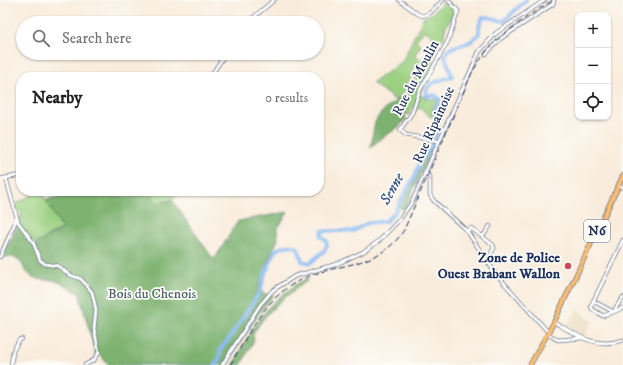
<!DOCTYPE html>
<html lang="en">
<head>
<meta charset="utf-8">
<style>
	:root { --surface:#fff; --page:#f2f2f2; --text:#222; --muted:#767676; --line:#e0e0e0 }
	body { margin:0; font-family:"IM FELL DW Pica",serif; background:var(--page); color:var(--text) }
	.controls { position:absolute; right:12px; top:12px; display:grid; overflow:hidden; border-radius:8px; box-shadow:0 1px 3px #0004 }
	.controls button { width:36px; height:36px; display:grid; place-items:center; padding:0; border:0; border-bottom:1px solid var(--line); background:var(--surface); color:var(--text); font:20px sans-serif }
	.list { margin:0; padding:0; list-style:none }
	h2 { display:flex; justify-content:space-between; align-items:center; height:52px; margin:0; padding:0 16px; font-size:17px }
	h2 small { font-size:13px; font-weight:400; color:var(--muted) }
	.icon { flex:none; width:22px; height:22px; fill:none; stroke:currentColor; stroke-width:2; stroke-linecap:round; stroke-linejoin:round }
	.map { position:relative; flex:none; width:623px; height:365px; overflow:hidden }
	.search { position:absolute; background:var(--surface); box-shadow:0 1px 3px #0004; left:16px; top:16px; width:308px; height:44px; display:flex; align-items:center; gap:10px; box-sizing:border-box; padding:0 14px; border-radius:22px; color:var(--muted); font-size:15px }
	.panel { position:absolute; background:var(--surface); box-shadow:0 1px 3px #0004; left:16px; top:72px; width:308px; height:124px; border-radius:16px }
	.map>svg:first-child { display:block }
</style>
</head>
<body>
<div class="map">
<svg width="623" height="365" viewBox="0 0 623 365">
	<rect width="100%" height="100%" fill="#fdfcf7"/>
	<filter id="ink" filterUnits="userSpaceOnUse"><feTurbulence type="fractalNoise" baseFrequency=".025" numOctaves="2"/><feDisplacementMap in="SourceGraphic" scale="8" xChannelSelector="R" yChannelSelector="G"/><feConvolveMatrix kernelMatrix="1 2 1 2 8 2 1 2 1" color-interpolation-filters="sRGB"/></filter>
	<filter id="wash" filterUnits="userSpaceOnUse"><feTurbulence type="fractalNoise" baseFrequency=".012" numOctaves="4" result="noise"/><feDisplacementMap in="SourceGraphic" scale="16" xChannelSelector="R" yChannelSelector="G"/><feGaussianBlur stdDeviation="0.9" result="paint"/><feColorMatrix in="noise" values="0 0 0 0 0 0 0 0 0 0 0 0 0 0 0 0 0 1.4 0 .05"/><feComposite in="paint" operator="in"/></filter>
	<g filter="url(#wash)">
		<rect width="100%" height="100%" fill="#f9ecdc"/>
		<!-- built -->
		<path fill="#e9d9ba" d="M577 309 592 321 584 336 565 326Z"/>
		<!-- green -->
		<g fill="#9cd081" stroke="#5c8070">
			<path d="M445 1 455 12 445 28 444 38 440 42 425 30 416 40 421 45 414 56 425 61 435 62 409 115 406 114 405 104 420 65 417 63 405 90 395 100 372 83 402 62 423 18 431 14Z"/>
			<path d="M420 95 428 99H437V102L433 106V116L430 117 420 107 414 112Z"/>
			<path d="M39 191H41L62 228 36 244 21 227 19 220 22 214 19 210 17 211 15 204Z"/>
			<path d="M150 191H182L172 200 155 204Z"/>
		</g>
		<!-- forest -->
		<g fill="#7db26f" stroke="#4c7066">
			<path d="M408 93 403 110 406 119C397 131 382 136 370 148 374 139 372 131 375 123 378 112 399 98 408 93Z"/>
			<path d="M431 151 404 210 398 207 420 164Z"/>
			<path d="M82 191H108L110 197 138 191H150L155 204 172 200 214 260 238 221 288 212 277 229 278 239 264 271 259 289 264 294 274 295 262 309 225 365H108L100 354 96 355 79 293C74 290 57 280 51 280 44 280 40 280 33 277 17 268 28 255 2 257L18 225 34 245 62 229 46 200Z"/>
			<path d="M307 278 308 280C285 297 268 309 253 334L254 340 241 365H233C255 324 265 302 307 278Z"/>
		</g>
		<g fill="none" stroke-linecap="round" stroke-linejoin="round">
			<!-- river -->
			<path stroke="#85b8f2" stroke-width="4" d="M215 365 219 359 221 348 229 339 260 292 265 273 276 250C283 246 291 244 298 248L302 261 310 263 325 250 327 245 326 240 321 236 322 231H353L368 223 386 221 394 213 414 178 420 163 433 144 438 128 435 110 440 99 435 95 426 96C424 81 442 81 452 76L445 56 447 51 451 48 470 42 479 34V27L483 17C492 16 496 21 504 21L526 0"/>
		</g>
	</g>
	<g filter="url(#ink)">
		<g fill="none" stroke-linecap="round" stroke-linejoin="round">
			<defs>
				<g id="minor">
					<path d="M399 0 418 14 423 16 430 13 443 0"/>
					<path d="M247 23 274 0"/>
					<path d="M486 54 500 39 553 4 554 0"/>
					<path d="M210 77 226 53"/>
					<path d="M439 141 406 135 400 130 412 113 419 92 448 41 458 11 448 0"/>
					<path d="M425 172 430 177V195L434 201 467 231 496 274 549 333"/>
					<path d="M6 178 18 222 33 242 40 260 45 264 58 266 70 275 81 279 92 292 96 310 94 329 99 352 94 360 85 365"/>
					<path d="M0 179 21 175"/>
					<path d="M619 186 623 188"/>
					<path d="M467 231 471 228 493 245 494 248 487 261"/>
					<path d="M483 236 490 226"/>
					<path d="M623 240 591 306 592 309 603 316 623 308"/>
					<path d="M0 257 17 218"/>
					<path d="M593 301 612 311"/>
					<path d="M615 309 623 297"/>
					<path d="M554 322C578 336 595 349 623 340"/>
					<path d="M548 334 558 340 582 338"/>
					<path d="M11 365 13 351 19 340 22 339"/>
					<path d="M222 365 260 305 273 290 295 276 337 264 363 252 379 241 400 219 412 202 479 52 496 33 545 0"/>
				</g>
				<path id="major" d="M530 365 554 322 623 176"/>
			</defs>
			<!-- minor casing -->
			<use href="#minor" stroke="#69718a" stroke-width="4.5"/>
			<!-- major casing -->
			<use href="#major" stroke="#69718a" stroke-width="5.5"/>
			<!-- minor -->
			<use href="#minor" stroke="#fff" stroke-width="3"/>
			<!-- major -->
			<use href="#major" stroke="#fbbd6e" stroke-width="4"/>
			<!-- rail -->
			<path stroke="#1b2f5e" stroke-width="1" stroke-dasharray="6 3" stroke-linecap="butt" d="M230 365C248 336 261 305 290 286 328 260 377 273 404 230L471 75C489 39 521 21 553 0"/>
		</g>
	</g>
	<!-- markers -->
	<circle fill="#d1495b" stroke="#fdfcf7" stroke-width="1.5" cx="568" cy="266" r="4"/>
	<g text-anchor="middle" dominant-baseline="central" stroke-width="3.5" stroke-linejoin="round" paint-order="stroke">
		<!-- shield labels -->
		<rect fill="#fdfcf7" stroke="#5f6c8c" stroke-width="1" x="584" y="220" width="26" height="22" rx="3"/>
		<g font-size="13" font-weight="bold" fill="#1b2f5e">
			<text x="597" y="231">N6</text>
		</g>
		<!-- street labels -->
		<g font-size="14" fill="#1b2f5e" stroke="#fdfcf7">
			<text transform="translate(416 78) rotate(-62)">Rue du Moulin</text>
			<text transform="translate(434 125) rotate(-66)">Rue Ripainoise</text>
		</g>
		<!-- poi labels -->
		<g font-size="14" font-weight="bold" fill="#1b2f5e" stroke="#fdfcf7" text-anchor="end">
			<text x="560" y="258">Zone de Police<tspan x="560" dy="16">Ouest Brabant Wallon</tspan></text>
		</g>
		<!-- park labels -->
		<g font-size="14" fill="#425f68" stroke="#fdfcf7">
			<text x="152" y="294">Bois du Chenois</text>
		</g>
		<!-- water labels -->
		<g font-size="15" font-style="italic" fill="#3b588a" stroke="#fdfcf7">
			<text transform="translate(392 189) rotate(-61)">Senne</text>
		</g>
	</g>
</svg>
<div class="controls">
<button>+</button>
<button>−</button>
<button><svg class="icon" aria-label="locate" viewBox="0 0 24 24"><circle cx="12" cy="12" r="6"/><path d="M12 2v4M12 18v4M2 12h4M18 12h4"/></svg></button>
</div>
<div class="search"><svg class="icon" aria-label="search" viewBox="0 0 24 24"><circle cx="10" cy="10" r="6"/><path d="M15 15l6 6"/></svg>Search here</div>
<section class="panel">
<h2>Nearby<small>0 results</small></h2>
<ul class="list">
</ul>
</section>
</div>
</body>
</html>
